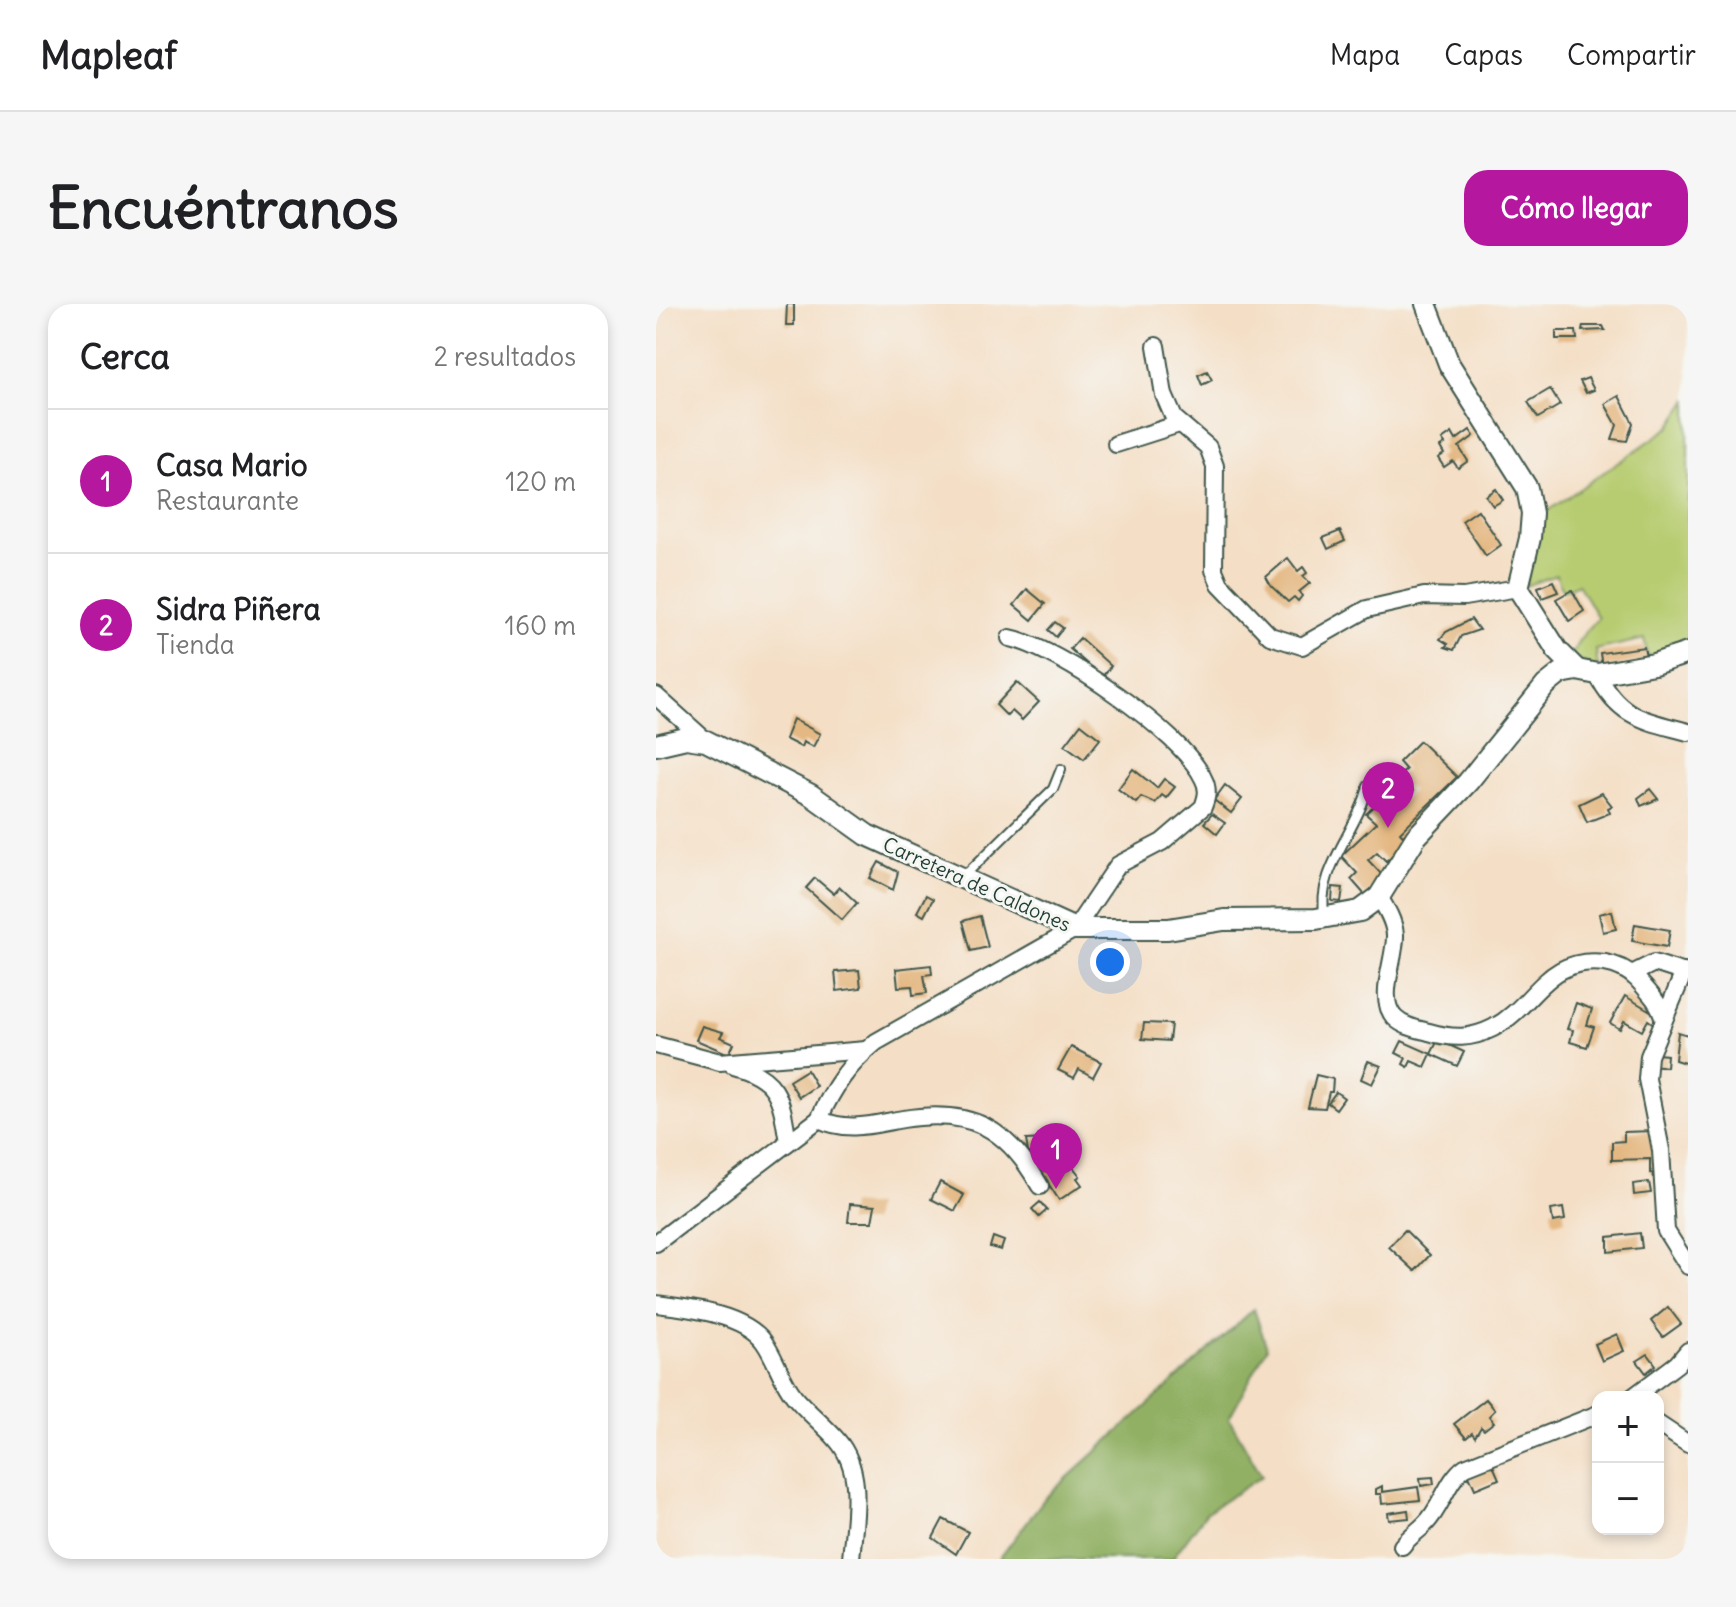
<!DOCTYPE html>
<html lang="es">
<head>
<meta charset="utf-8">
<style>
	:root { --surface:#fff; --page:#f6f6f6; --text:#202124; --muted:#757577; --line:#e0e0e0; --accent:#b5179e }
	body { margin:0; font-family:Delius,sans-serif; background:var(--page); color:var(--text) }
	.controls { position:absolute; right:24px; bottom:24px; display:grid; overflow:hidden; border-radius:16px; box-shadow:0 4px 12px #0003 }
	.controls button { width:72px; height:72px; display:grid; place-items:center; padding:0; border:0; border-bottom:2px solid var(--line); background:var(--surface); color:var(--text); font:40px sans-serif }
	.you { position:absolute; left:454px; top:658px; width:28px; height:28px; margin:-20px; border:6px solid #fff; border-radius:50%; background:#1a73e8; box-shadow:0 0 0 12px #1a73e833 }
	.badge { display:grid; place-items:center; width:52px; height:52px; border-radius:50%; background:var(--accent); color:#fff; font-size:26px; font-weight:700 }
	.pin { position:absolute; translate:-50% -66px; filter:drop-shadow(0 2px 4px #0008) }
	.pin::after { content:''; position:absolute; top:42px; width:28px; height:24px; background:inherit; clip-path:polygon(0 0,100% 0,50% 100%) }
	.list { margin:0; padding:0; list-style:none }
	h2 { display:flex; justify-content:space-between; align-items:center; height:104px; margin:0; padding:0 32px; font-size:34px }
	h2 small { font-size:26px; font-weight:400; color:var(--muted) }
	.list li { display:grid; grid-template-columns:52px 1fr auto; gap:24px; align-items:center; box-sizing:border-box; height:144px; padding:0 32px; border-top:2px solid var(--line) }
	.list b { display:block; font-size:30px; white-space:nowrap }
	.list p { margin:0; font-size:26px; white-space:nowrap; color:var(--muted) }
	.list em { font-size:26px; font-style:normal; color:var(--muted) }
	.map { position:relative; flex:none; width:1032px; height:1255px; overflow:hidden; border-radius:24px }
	header { display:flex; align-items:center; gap:48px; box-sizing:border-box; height:112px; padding:0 40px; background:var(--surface); border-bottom:2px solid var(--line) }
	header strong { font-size:38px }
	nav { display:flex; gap:44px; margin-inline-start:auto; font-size:28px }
	.intro { display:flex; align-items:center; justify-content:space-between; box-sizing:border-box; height:192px; padding:0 48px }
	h1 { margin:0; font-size:56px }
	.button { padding:20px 36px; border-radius:24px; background:var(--accent); color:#fff; font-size:28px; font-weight:700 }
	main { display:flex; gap:48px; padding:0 48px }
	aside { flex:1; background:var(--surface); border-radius:24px; box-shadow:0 4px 12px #0003 }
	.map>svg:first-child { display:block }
</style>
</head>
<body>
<header>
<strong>Mapleaf</strong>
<nav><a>Mapa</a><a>Capas</a><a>Compartir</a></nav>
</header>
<div class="intro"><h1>Encuéntranos</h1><a class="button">Cómo llegar</a></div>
<main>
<aside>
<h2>Cerca<small>2 resultados</small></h2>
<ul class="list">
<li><span class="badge">1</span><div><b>Casa Mario</b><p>Restaurante</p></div><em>120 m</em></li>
<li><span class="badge">2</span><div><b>Sidra Piñera</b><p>Tienda</p></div><em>160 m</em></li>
</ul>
</aside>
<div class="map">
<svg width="1032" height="1255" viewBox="0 0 1032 1255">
	<rect width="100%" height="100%" fill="#f6f6f2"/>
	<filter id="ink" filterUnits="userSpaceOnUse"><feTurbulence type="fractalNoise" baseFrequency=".0125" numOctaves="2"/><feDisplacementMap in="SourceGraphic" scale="16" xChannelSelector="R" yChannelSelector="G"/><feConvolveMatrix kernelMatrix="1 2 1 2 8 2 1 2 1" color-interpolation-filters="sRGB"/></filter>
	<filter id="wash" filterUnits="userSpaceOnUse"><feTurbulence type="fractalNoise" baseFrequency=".006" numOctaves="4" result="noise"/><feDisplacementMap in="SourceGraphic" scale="32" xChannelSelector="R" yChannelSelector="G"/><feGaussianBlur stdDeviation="1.8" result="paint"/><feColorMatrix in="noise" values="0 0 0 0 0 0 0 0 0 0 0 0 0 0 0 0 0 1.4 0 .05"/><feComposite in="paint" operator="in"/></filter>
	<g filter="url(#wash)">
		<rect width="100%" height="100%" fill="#f4dfc6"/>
		<!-- green -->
		<path fill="#b7cc71" stroke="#6b8452" stroke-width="2" d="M1032 96V343L993 356 988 335 940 346 942 364 915 353 923 336 942 314 922 280 907 287 900 271 869 282 884 212 1014 123Z"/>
		<!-- forest -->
		<path fill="#91b063" stroke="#58764c" stroke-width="2" d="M598 1005 611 1044 573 1114 606 1172 551 1208 516 1255H343L389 1194Z"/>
		<g id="blocks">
			<!-- building -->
			<g fill="#e4b882">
				<path d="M131 0H138V21H130Z"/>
				<path d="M927 22H947L949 26 926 27Z"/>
				<path d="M900 27H920L921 35H900Z"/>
				<path d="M551 67 556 76 546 81 542 71Z"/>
				<path d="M932 74 938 86 930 89 924 77Z"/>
				<path d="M894 85 904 101 882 114 872 98Z"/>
				<path d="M963 92 977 119 971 137 956 135 961 121 949 100Z"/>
				<path d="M814 126 818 132 803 143 812 157 802 164 797 157 788 163 782 154 788 150 784 143 789 140 786 136 796 129 800 136Z"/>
				<path d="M840 185 847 196 837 202 830 192Z"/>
				<path d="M822 206 845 241 830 252 806 217Z"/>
				<path d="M684 227 689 237 672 245 667 234Z"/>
				<path d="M632 254 642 267 647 263 651 269 647 272 654 279 643 288 646 292 642 297 638 293 632 298 615 282 610 273Z"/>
				<path d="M897 277 902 288 886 294 882 283Z"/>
				<path d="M371 285 389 300 376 316 358 301Z"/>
				<path d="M916 286 928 307 913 317 900 295Z"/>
				<path d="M815 315 823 326 805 332 798 346 789 343 792 340 784 335 790 328Z"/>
				<path d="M399 318 407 324 400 333 392 326Z"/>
				<path d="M424 334 455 362 446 373 414 345Z"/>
				<path d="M988 343 991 356 946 364 944 349Z"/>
				<path d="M361 378 383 398 366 416 356 407 351 412 340 401Z"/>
				<path d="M137 415 164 430 157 443 147 438 145 443 129 435Z"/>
				<path d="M425 420 444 435 428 455 409 441Z"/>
				<path d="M764 437 801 473 744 528 752 537 730 557 721 548 712 556 728 573 709 591 695 575 701 569 685 552 720 519 710 510 723 498 733 510 757 487 742 473 750 466 743 458Z"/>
				<path d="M477 465 501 484 508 475 519 483 510 494 506 491 499 499 485 493 480 499 462 485Z"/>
				<path d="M569 481 586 495 575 509 558 496Z"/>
				<path d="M994 485 1002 495 985 502 982 494Z"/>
				<path d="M946 489 956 502 952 504 954 509 931 518 923 500Z"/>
				<path d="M556 510 569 519 561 530 548 519Z"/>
				<path d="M223 558 242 568 237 586 214 574Z"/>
				<path d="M159 574 178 590 184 583 201 599 186 616 150 584Z"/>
				<path d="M677 583 687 584 685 598 676 597Z"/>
				<path d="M270 591 277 595 268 612 261 608Z"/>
				<path d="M956 607 960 625 947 628 943 610Z"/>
				<path d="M324 612 332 643 315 647 307 617Z"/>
				<path d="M979 620 1014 626 1011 643 976 637Z"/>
				<path d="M275 661 276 670 268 671 271 689 257 691 256 682 242 683 240 665Z"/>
				<path d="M203 666 205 684 181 687 179 668Z"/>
				<path d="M969 692 998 709 999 721 992 716 986 727 968 717 964 725 954 719Z"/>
				<path d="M920 699 936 705 931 721 938 723 931 743 914 738 917 726 911 725Z"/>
				<path d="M488 719 515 720 513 737 486 735Z"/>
				<path d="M46 722 67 728 64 733 78 739 73 750 40 736Z"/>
				<path d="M1022 728 1032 731V760L1019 756Z"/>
				<path d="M782 736 808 748 801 762 775 750 769 763 755 757 752 763 747 760 750 754 740 749 746 737 775 750Z"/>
				<path d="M415 743 445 758 437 773 423 765 418 774 402 766Z"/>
				<path d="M1001 750 1011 751 1010 763 998 761Z"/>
				<path d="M712 757 725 762 716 780 705 775Z"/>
				<path d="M151 766 160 782 143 793 133 777Z"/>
				<path d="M660 771 677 775 676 788H673L669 804 652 803Z"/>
				<path d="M680 788 688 794 680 805 672 799Z"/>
				<path d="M997 827 1003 870 994 869V855L956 856V838L968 837V828Z"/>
				<path d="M389 835 396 842 399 840 424 872 421 874 426 881 403 896 372 848 370 836Z"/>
				<path d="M284 878 308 891 299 907 275 895Z"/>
				<path d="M993 878 995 889 978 891 977 880Z"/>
				<path d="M384 898 391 906 383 913 376 905Z"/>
				<path d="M194 900 219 902 216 918H192Z"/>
				<path d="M907 904 909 916 897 918 895 906Z"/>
				<path d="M749 926 774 951 759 967 733 943Z"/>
				<path d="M984 929 986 944 952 948V933Z"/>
				<path d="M337 933 348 937 345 946 334 943Z"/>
				<path d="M1012 1003 1025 1020 1007 1033 995 1017Z"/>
				<path d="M961 1030 968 1047 946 1057 939 1040Z"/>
				<path d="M992 1050 1000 1061 990 1069 981 1057Z"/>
				<path d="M830 1095 839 1106 833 1112 838 1118 828 1126 825 1123 819 1133 816 1129 810 1134 798 1120Z"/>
				<path d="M836 1159 843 1175 819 1185 812 1169Z"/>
				<path d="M777 1173 778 1180 765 1182 764 1174Z"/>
				<path d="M726 1182V1188L762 1183 764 1196 726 1200 725 1190H720V1185Z"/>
				<path d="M752 1206 753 1214 733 1216 732 1209Z"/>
				<path d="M287 1215 312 1228 300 1250 277 1234Z"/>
			</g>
		</g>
	</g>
	<g filter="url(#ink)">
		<use href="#blocks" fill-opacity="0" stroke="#3f554a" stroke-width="2"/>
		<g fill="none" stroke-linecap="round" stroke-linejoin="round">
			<defs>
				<g id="service">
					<path d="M306 574 397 485 405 465"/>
					<path d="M669 613C658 568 703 525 712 482"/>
				</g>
				<g id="minor">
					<path d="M500 42 508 91 518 114 552 143 559 162 558 266 564 280 614 332 646 342 711 305 768 292 808 293 862 284"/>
					<path d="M460 140 523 120"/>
					<path d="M941 370C963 414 988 416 1032 428"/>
					<path d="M0 392 50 437"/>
					<path d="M723 593C730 604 738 617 739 631 740 655 720 695 739 714 748 723 762 725 773 728 797 735 815 735 837 724 879 702 890 651 949 659 962 661 972 666 981 675 993 688 1003 698 1008 715"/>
					<path d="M1028 668 993 752 991 775 1005 846 1010 927 1032 962"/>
					<path d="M976 670 998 659 1032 670"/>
					<path d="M0 741 64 758 210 746"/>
					<path d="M77 761C124 774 125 795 132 838"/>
					<path d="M163 815C192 829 218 820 247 815 316 804 351 824 384 882"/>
					<path d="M0 939 163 815C177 784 193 760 220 738L419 625 462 561 506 538 547 503C551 493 553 485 547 474 526 429 402 344 354 334"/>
					<path d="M0 1000C32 1004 88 1010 108 1038 120 1055 125 1076 138 1092 151 1108 168 1121 181 1136 209 1168 198 1216 195 1255"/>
					<path d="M977 1093 1021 1060 1032 1047"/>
					<path d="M1002 1120 1032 1140"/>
					<path d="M746 1242C753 1233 761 1228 769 1220 786 1204 790 1177 809 1163L942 1110"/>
				</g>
				<g id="tertiary">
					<path d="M770 0 793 60 871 184 876 209 874 234 862 284 901 346 921 366"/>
					<path d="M0 441 30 434 50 437 155 491 211 531 419 625H512L568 616 660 615 704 607 723 593 760 533 812 478 890 381 905 369 921 366 941 370 998 360 1032 349"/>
				</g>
			</defs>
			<!-- service casing -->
			<use href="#service" stroke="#3f554a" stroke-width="12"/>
			<!-- minor casing -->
			<use href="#minor" stroke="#3f554a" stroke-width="20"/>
			<!-- tertiary casing -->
			<use href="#tertiary" stroke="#3f554a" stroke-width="24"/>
			<!-- service -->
			<use href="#service" stroke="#fff" stroke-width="8"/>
			<!-- minor -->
			<use href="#minor" stroke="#fff" stroke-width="16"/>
			<!-- tertiary -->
			<use href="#tertiary" stroke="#fff" stroke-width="20"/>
		</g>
	</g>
	<g text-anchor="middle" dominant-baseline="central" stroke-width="6" stroke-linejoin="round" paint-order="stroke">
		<!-- street labels -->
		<g font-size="20" fill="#1f3d34" stroke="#f6f6f2">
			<text transform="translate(321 580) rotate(24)">Carretera de Caldones</text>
		</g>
	</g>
</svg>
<div class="controls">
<button>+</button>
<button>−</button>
</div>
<div class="you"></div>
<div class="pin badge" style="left:400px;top:885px">1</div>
<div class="pin badge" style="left:732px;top:524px">2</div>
</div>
</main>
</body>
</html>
